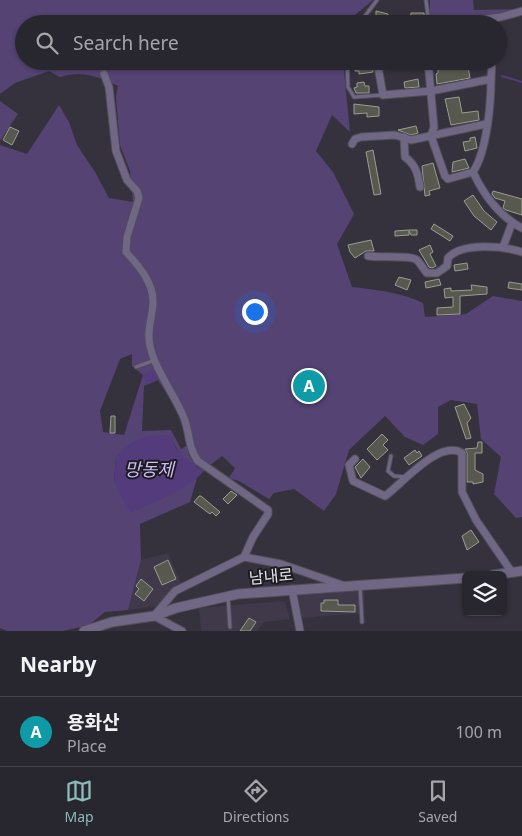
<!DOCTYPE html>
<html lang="en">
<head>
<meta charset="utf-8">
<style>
	:root { --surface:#28262e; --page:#302e36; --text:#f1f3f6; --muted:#a5a5aa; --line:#44434a; --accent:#8bbbb9 }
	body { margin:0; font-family:"Noto Sans","Noto Sans KR",sans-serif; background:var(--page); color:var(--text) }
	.controls { position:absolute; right:15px; bottom:15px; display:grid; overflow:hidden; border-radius:8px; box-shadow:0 1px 4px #0004 }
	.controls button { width:45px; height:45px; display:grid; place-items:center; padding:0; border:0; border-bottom:1px solid var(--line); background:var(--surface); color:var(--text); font:25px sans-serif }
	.you { position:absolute; left:254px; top:311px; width:18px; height:18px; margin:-12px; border:4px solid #fff; border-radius:50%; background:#1a73e8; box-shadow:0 0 0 8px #1a73e833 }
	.badge { display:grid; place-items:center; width:32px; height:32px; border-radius:50%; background:var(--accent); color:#fff; font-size:16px; font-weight:700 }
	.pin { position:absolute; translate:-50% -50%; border:2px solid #fff; box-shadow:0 1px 5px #0006 }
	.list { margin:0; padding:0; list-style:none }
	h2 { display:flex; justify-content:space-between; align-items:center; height:65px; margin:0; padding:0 20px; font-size:21px }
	h2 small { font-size:16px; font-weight:400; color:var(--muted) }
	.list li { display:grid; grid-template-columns:32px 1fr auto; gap:15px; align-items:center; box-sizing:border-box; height:70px; padding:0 20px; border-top:1px solid var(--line) }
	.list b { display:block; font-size:19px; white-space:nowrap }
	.list p { margin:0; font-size:16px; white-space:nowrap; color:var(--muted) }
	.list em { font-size:16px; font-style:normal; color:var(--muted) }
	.icon { flex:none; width:28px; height:28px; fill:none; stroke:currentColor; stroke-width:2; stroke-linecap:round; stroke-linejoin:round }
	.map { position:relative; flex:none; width:522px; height:631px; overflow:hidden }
	.search { position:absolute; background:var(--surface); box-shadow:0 1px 4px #0004; left:15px; right:15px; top:15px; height:55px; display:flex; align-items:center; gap:12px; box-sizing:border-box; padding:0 18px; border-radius:28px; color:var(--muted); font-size:19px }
	.sheet { height:135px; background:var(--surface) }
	nav { display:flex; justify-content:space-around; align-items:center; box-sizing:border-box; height:70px; border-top:1px solid var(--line); background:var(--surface); font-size:14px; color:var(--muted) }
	nav a { display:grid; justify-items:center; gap:2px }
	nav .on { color:var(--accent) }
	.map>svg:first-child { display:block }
</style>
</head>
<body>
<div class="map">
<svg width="522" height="631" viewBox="0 0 522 631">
	<rect width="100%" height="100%" fill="#36323d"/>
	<!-- built -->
	<g fill="#3f394a">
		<path d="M168 553 181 583 157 606 128 610 141 560Z"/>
		<path d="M364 590 365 613 302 618 298 594Z"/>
		<path d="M285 601 290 619 264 622 257 631H201L199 608Z"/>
	</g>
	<!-- green -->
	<g fill="#544373" fill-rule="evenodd">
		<path d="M0 0H373L349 20V24H24V61H343L350 132 332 115 316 151 333 172 354 214 337 244 352 287C377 290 400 292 423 303L425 317 466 314 493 296 522 301V517L516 518 494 494 501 457 481 439 477 404 451 400 438 407V434L423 445 405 437 385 416 349 450 336 494 324 511 294 489 274 493 269 499 239 481 229 478 235 468 222 456 209 466 194 451 181 416 158 380 144 386 142 431 171 430 181 449 188 445 189 456 206 469 203 472 197 466 183 459 172 440 116 457 114 482 159 500 197 478 190 502 140 524 141 560 128 610 105 612 89 625 63 631H7L0 628V145L27 154 59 105 69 122 77 145 95 172 109 198 133 202 130 171 120 145 116 97 118 86C98 76 81 70 60 77L49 71 15 83 0 94ZM132 354V366L143 375 124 435 103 432 100 411 120 359Z"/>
		<path d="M430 0H473L474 10 516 9 501 14 430 23Z"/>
		<path d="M0 101 18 114 0 141Z"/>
	</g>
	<!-- water -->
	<g fill="#543b7c">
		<path d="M153 368 158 380 146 384 143 375Z"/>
		<path d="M171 435C178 460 189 457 203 472 185 491 154 502 130 513L114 482 116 457C138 436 141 436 171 435Z"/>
	</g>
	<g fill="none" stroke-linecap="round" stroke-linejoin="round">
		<!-- stream -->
		<path stroke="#543b7c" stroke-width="2" d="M502 76 522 82"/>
	</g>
	<!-- building -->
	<g fill="#57594e" stroke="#9a9d90">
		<path d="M376 11 388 14V23H376Z"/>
		<path d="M411 13H424L425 23 410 21Z"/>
		<path d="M368 61V65L372 64 373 72 359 74V71H355L354 65Z"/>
		<path d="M462 61H467L470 78 437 84 436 74 438 73V69L462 67Z"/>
		<path d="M418 79 419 87 405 88 404 82Z"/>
		<path d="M364 82 365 86H369V93H356L354 88 357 87V83Z"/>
		<path d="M459 97 462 113 478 111 479 120 451 125 445 99Z"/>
		<path d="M354 104 379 107V116L367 117V113L354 114Z"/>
		<path d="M416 126 418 133 411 135 398 130Z"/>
		<path d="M10 127 19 131 12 145 3 140Z"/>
		<path d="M475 137 477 148 465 151 463 142 470 141V138Z"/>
		<path d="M373 150 381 194 374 195 366 152Z"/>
		<path d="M465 159 469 168 452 172 453 162Z"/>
		<path d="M433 163 440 188 429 191 430 195 425 196 422 166Z"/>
		<path d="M493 191 522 199V215L506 210 503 208 505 201 495 198 492 194Z"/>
		<path d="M473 195 484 211 497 222 491 230 474 216 464 201Z"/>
		<path d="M434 224 453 236 450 241 431 229Z"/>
		<path d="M409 230H417V235H411L409 231V235L395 236V231Z"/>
		<path d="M371 240 374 251H366L355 258 350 252 348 245Z"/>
		<path d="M430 245 433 252 430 254 436 266 432 268 429 267 419 250Z"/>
		<path d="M467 263 468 269 455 271 454 265Z"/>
		<path d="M399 277 411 280 407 290 395 285Z"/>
		<path d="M439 279 441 285 426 288 425 282Z"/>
		<path d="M509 282 522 284V290L508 288Z"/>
		<path d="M471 285 487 287V294L460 296V314L437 315V308L453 307V297L445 298 444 289 451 288V291L472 290Z"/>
		<path d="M464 404 471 418 467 423 471 438 466 439 455 407Z"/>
		<path d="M111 416H115V433H110Z"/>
		<path d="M382 434 388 440 383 445 388 450 377 460 367 449Z"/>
		<path d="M478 442H482V453H475V470L483 474V482L473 484V482H467V453L465 449 477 448Z"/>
		<path d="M415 450 417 453 419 451 422 456 409 465 404 458Z"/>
		<path d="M363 459 370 467 361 478 355 467Z"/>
		<path d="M231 491 237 495 228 504 223 499Z"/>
		<path d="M199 496H201L220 512 216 516 212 512 210 514 194 502Z"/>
		<path d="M471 530 479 542 467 550 462 536Z"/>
		<path d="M168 560 176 579 162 585 154 567Z"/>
		<path d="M141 579 153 589 144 601 135 594 139 589 136 586Z"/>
		<path d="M324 600H338V605H355V612L321 611V603H324Z"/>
		<path d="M249 618 256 622 250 631H240Z"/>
	</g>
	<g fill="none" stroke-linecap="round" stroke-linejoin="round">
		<defs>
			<g id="service">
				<path d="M426 0 429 24"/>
				<path d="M359 24 377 0"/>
				<path d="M347 61 348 87 354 97 383 95"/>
				<path d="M136 367 155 360"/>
				<path d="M391 456 388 471 394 476 406 477"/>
				<path d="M360 586 362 622"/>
				<path d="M228 597 230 627"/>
			</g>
			<g id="minor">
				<path d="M446 24 501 17 522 11"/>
				<path d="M377 61 383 95 431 91 491 79C491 103 487 151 473 172 483 194 500 217 522 228"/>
				<path d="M428 61 434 127 431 136 445 176 448 179 473 172"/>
				<path d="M377 67 400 63V61"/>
				<path d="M104 74 109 87 116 151 127 180 137 191 139 198 127 237 126 252C138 265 153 282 153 301 153 317 146 330 150 346 155 370 175 395 184 418 190 433 188 448 198 461L268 510V514L253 537 244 557 281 564 342 585"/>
				<path d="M491 79 492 61"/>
				<path d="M404 137 405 157C416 165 418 174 420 187"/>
				<path d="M352 144 355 139 361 137 395 135 411 140 486 124"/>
				<path d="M503 247 512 223"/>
				<path d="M368 256C379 258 411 255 417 260 421 264 423 269 427 273H437L447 266 448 258C462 242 503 246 522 252"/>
				<path d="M355 459 349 465 353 481 385 496C402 484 439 439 462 453V492L476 520 511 571"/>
				<path d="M292 589 300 631"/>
				<path d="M182 631 154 616 175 591 244 557"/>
			</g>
			<g id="tertiary">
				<path d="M493 575 522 571"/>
				<path d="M84 631 112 622 154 616 176 608 238 594 466 578"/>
			</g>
		</defs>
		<!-- service casing -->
		<use href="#service" stroke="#524e59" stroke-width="5"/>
		<!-- minor casing -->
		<use href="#minor" stroke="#524e59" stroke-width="9"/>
		<!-- tertiary casing -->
		<use href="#tertiary" stroke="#524e59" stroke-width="11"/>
		<!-- service -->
		<use href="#service" stroke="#706785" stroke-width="3"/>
		<!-- minor -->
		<use href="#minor" stroke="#706785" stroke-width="7"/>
		<!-- tertiary -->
		<use href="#tertiary" stroke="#706785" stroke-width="9"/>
	</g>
	<g text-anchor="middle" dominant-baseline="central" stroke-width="4" stroke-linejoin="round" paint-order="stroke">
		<!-- street labels -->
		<g font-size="16" fill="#e4e2e9" stroke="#1c1b20">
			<text transform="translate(271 576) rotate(-5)">남내로</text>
		</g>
		<!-- water labels -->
		<g font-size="18" font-style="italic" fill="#cfbcf6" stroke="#1c1b20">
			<text x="149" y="469">망동제</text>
		</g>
	</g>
</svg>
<div class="controls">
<button><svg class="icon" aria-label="layers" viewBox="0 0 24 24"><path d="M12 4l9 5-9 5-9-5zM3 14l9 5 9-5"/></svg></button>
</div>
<div class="you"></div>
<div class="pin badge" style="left:309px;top:386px;background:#0f9aa8">A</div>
<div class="search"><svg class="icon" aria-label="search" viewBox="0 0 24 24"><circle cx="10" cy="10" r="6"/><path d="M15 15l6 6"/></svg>Search here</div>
</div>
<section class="sheet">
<h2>Nearby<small></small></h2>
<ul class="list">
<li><span class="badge" style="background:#0f9aa8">A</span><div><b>용화산</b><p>Place</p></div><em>100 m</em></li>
</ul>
</section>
<nav>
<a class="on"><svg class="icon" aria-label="map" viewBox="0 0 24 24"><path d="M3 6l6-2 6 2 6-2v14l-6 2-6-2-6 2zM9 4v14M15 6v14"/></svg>Map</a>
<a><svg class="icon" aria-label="directions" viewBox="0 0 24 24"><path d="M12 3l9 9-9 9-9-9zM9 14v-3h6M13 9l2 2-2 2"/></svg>Directions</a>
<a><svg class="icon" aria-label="saved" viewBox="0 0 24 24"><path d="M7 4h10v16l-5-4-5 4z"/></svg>Saved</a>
</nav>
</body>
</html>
